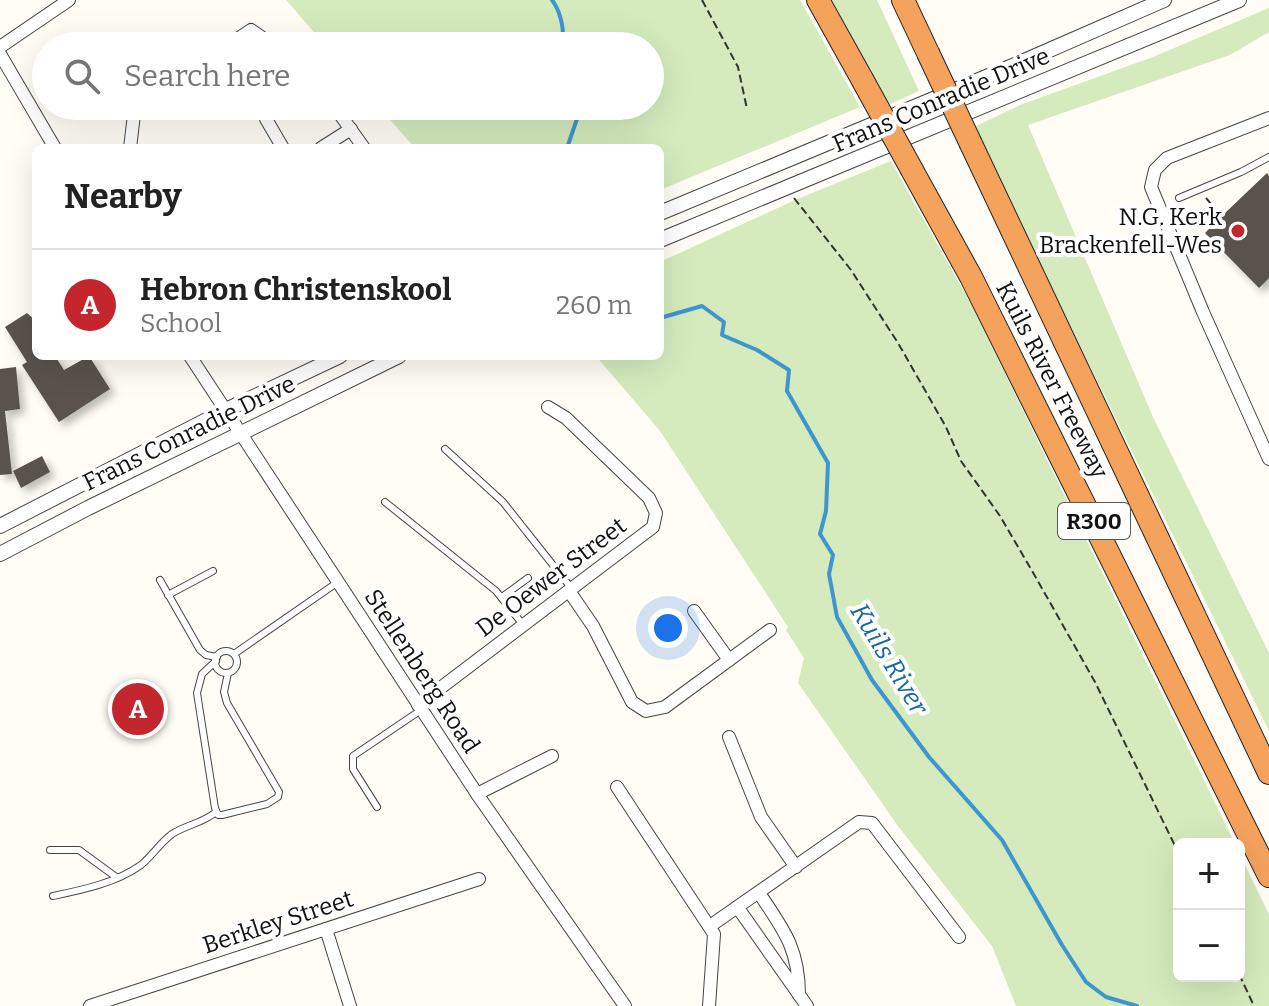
<!DOCTYPE html>
<html lang="en">
<head>
<meta charset="utf-8">
<style>
	:root { --surface:#fff; --page:#f6f6f6; --text:#222; --muted:#767676; --line:#e0e0e0; --accent:#c4262e }
	body { margin:0; font-family:Bitter,serif; background:var(--page); color:var(--text) }
	.controls { position:absolute; right:24px; bottom:24px; display:grid; overflow:hidden; border-radius:12px; box-shadow:0 8px 32px #0002 }
	.controls button { width:72px; height:72px; display:grid; place-items:center; padding:0; border:0; border-bottom:2px solid var(--line); background:var(--surface); color:var(--text); font:40px sans-serif }
	.you { position:absolute; left:668px; top:628px; width:28px; height:28px; margin:-20px; border:6px solid #fff; border-radius:50%; background:#1a73e8; box-shadow:0 0 0 12px #1a73e833 }
	.badge { display:grid; place-items:center; width:52px; height:52px; border-radius:50%; background:var(--accent); color:#fff; font-size:26px; font-weight:700 }
	.pin { position:absolute; translate:-50% -50%; border:4px solid #fff; box-shadow:0 2px 8px #0006 }
	.list { margin:0; padding:0; list-style:none }
	h2 { display:flex; justify-content:space-between; align-items:center; height:104px; margin:0; padding:0 32px; font-size:34px }
	h2 small { font-size:26px; font-weight:400; color:var(--muted) }
	.list li { display:grid; grid-template-columns:52px 1fr auto; gap:24px; align-items:center; box-sizing:border-box; height:112px; padding:0 32px; border-top:2px solid var(--line) }
	.list b { display:block; font-size:30px; white-space:nowrap }
	.list p { margin:0; font-size:26px; white-space:nowrap; color:var(--muted) }
	.list em { font-size:26px; font-style:normal; color:var(--muted) }
	.icon { flex:none; width:44px; height:44px; fill:none; stroke:currentColor; stroke-width:2; stroke-linecap:round; stroke-linejoin:round }
	.map { position:relative; flex:none; width:1269px; height:1006px; overflow:hidden }
	.search { position:absolute; background:var(--surface); box-shadow:0 8px 32px #0002; left:32px; top:32px; width:632px; height:88px; display:flex; align-items:center; gap:20px; box-sizing:border-box; padding:0 28px; border-radius:44px; color:var(--muted); font-size:30px }
	.panel { position:absolute; background:var(--surface); box-shadow:0 8px 32px #0002; left:32px; top:144px; width:632px; height:216px; border-radius:12px }
	.map>svg:first-child { display:block }
</style>
</head>
<body>
<div class="map">
<svg width="1269" height="1006" viewBox="0 0 1269 1006">
	<defs>
		<filter id="shadow"><feDropShadow dx="5" dy="5" stdDeviation="4" flood-color="#0004"/></filter>
	</defs>
	<rect width="100%" height="100%" fill="#fffdf5"/>
	<!-- green -->
	<g fill="#d5ebbd">
		<path d="M286 0H800L860 107 660 190V148H415L378 106H650V46H326Z"/>
		<path d="M832 0H877L919 91 888 105Z"/>
		<path d="M1269 8V32L1230 55 1028 125 1153 417 1269 653V731L1037 258 976 126 1020 105 1153 57Z"/>
		<path d="M891 161 972 306 1235 844H1179V976H1239V853L1269 914V1006H1016L992 946 898 826 798 683 804 658 786 630 788 627 660 431 596 356H660V262L795 200Z"/>
	</g>
	<g fill="none" stroke-linecap="round" stroke-linejoin="round">
		<!-- stream -->
		<g stroke="#3f96cf" stroke-width="4">
			<path d="M552 0C561 12 565 31 562 46"/>
			<path d="M567 148 578 116 574 106"/>
			<path d="M660 318 702 306 724 322 722 335 757 350 789 370 787 391 828 463 826 511 820 534 833 555 829 574 837 617 872 680 929 757 1002 840 1062 945 1086 982 1106 997 1137 1006"/>
		</g>
	</g>
	<!-- building -->
	<g fill="#5a524d" filter="url(#shadow)">
		<path d="M1267 173 1269 176V278L1259 288 1205 233 1209 229 1205 224 1220 210 1224 214Z"/>
		<path d="M27 313 36 321V356H55L64 370 89 356 110 389 59 422 22 365 27 362 5 327Z"/>
		<path d="M16 367 20 409 5 411 12 474 0 475V369Z"/>
		<path d="M42 456 50 472 21 488 13 471Z"/>
	</g>
	<g fill="none" stroke-linecap="round" stroke-linejoin="round">
		<defs>
			<g id="service">
				<path d="M1179 198 1241 172 1269 157"/>
				<path d="M445 449 503 502 572 589"/>
				<path d="M385 502 496 591 524 626"/>
				<path d="M160 580 200 650 206 655 217 657"/>
				<path d="M168 595 213 571"/>
				<path d="M502 597 528 578"/>
				<circle cx="226" cy="662" r="11"/>
				<path d="M234 654 338 582"/>
				<path d="M216 661 202 674 197 693 215 808 218 815H222L267 804 278 797 279 792 227 703 224 692 228 673"/>
				<path d="M377 807 353 769V756L421 710"/>
				<path d="M50 850H79L116 877"/>
				<path d="M53 896C82 890 116 883 141 865 152 856 160 843 172 834 186 825 203 823 216 812"/>
			</g>
			<g id="minor">
				<path d="M227 46 251 30 274 46"/>
				<path d="M0 47 69 0"/>
				<path d="M0 54 55 148"/>
				<path d="M334 106 364 148"/>
				<path d="M1269 118 1167 158 1155 170 1151 187 1203 312 1269 459"/>
				<path d="M266 119 283 148"/>
				<path d="M130 148 135 106"/>
				<path d="M321 148 351 129"/>
				<path d="M190 356 477 794 625 1006"/>
				<path d="M569 591 593 626 632 702 646 711 665 707 770 630"/>
				<path d="M694 611 729 660"/>
				<path d="M418 705 653 527 656 513 649 498 566 418 548 407"/>
				<path d="M729 737 761 817 796 867"/>
				<path d="M617 787 714 934 709 1006"/>
				<path d="M477 794 552 756"/>
				<path d="M759 893C784 930 799 949 799 995"/>
				<path d="M738 908 807 1006"/>
				<path d="M710 926 859 822 872 823 959 937"/>
				<path d="M326 929 350 1006"/>
				<path d="M90 1006 479 879"/>
			</g>
			<g id="tertiary">
				<path d="M660 213 1008 68 1164 0"/>
				<path d="M660 240 1239 0"/>
				<path d="M0 526 226 410 340 356"/>
				<path d="M0 554 88 508 399 356"/>
			</g>
			<g id="motorway">
				<path d="M818 0 862 79"/>
				<path d="M903 0 928 53"/>
				<path d="M971 144 1269 773"/>
				<path d="M912 170 971 277 1269 876"/>
			</g>
		</defs>
		<!-- service casing -->
		<use href="#service" stroke="#444" stroke-width="8"/>
		<!-- minor casing -->
		<use href="#minor" stroke="#444" stroke-width="14"/>
		<!-- tertiary casing -->
		<use href="#tertiary" stroke="#444" stroke-width="16"/>
		<!-- motorway casing -->
		<use href="#motorway" stroke="#222" stroke-width="24"/>
		<!-- path -->
		<g stroke="#333" stroke-width="2" stroke-dasharray="8 4" stroke-linecap="butt">
			<path d="M702 0 738 67 747 109"/>
			<path d="M794 198 851 270 898 343 946 427 961 461 1000 516 1035 576 1095 682 1179 854"/>
			<path d="M1206 198 1218 212"/>
			<path d="M1239 974 1254 1006"/>
		</g>
		<!-- service -->
		<use href="#service" stroke="#fff" stroke-width="6"/>
		<!-- minor -->
		<use href="#minor" stroke="#fff" stroke-width="12"/>
		<!-- tertiary -->
		<use href="#tertiary" stroke="#fff" stroke-width="14"/>
		<!-- motorway -->
		<use href="#motorway" stroke="#f5a25d" stroke-width="22"/>
		<defs>
			<g id="motorway-bridge">
				<path d="M928 53 971 144"/>
				<path d="M862 79 912 170"/>
			</g>
		</defs>
		<!-- motorway-bridge casing -->
		<use href="#motorway-bridge" stroke="#222" stroke-width="24" stroke-linecap="butt"/>
		<!-- motorway-bridge -->
		<use href="#motorway-bridge" stroke="#f5a25d" stroke-width="22"/>
	</g>
	<!-- markers -->
	<circle fill="#c4262e" stroke="#fff" stroke-width="3" cx="1238" cy="231" r="8"/>
	<g text-anchor="middle" dominant-baseline="central" stroke-width="8" stroke-linejoin="round" paint-order="stroke">
		<!-- shield labels -->
		<rect fill="#fff" stroke="#585858" stroke-width="2" x="1058" y="503" width="72" height="36" rx="6"/>
		<g font-size="22" font-weight="bold" fill="#111">
			<text x="1094" y="521">R300</text>
		</g>
		<!-- street labels -->
		<g font-size="24" fill="#111" stroke="#fff">
			<text transform="translate(941 100) rotate(-23)">Frans Conradie Drive</text>
			<text transform="translate(1052 380) rotate(63)">Kuils River Freeway</text>
			<text transform="translate(189 433) rotate(-26)">Frans Conradie Drive</text>
			<text transform="translate(551 577) rotate(-37)">De Oewer Street</text>
			<text transform="translate(422 671) rotate(57)">Stellenberg Road</text>
			<text transform="translate(278 922) rotate(-18)">Berkley Street</text>
		</g>
		<!-- poi labels -->
		<g font-size="24" fill="#111" stroke="#fff" text-anchor="end">
			<text x="1222" y="217">N.G. Kerk<tspan x="1222" dy="28">Brackenfell-Wes</tspan></text>
		</g>
		<!-- water labels -->
		<g font-size="26" font-style="italic" fill="#1768a6" stroke="#fff">
			<text transform="translate(889 659) rotate(59)">Kuils River</text>
		</g>
	</g>
</svg>
<div class="controls">
<button>+</button>
<button>−</button>
</div>
<div class="you"></div>
<div class="pin badge" style="left:138px;top:709px">A</div>
<div class="search"><svg class="icon" aria-label="search" viewBox="0 0 24 24"><circle cx="10" cy="10" r="6"/><path d="M15 15l6 6"/></svg>Search here</div>
<section class="panel">
<h2>Nearby<small></small></h2>
<ul class="list">
<li><span class="badge">A</span><div><b>Hebron Christenskool</b><p>School</p></div><em>260 m</em></li>
</ul>
</section>
</div>
</body>
</html>
